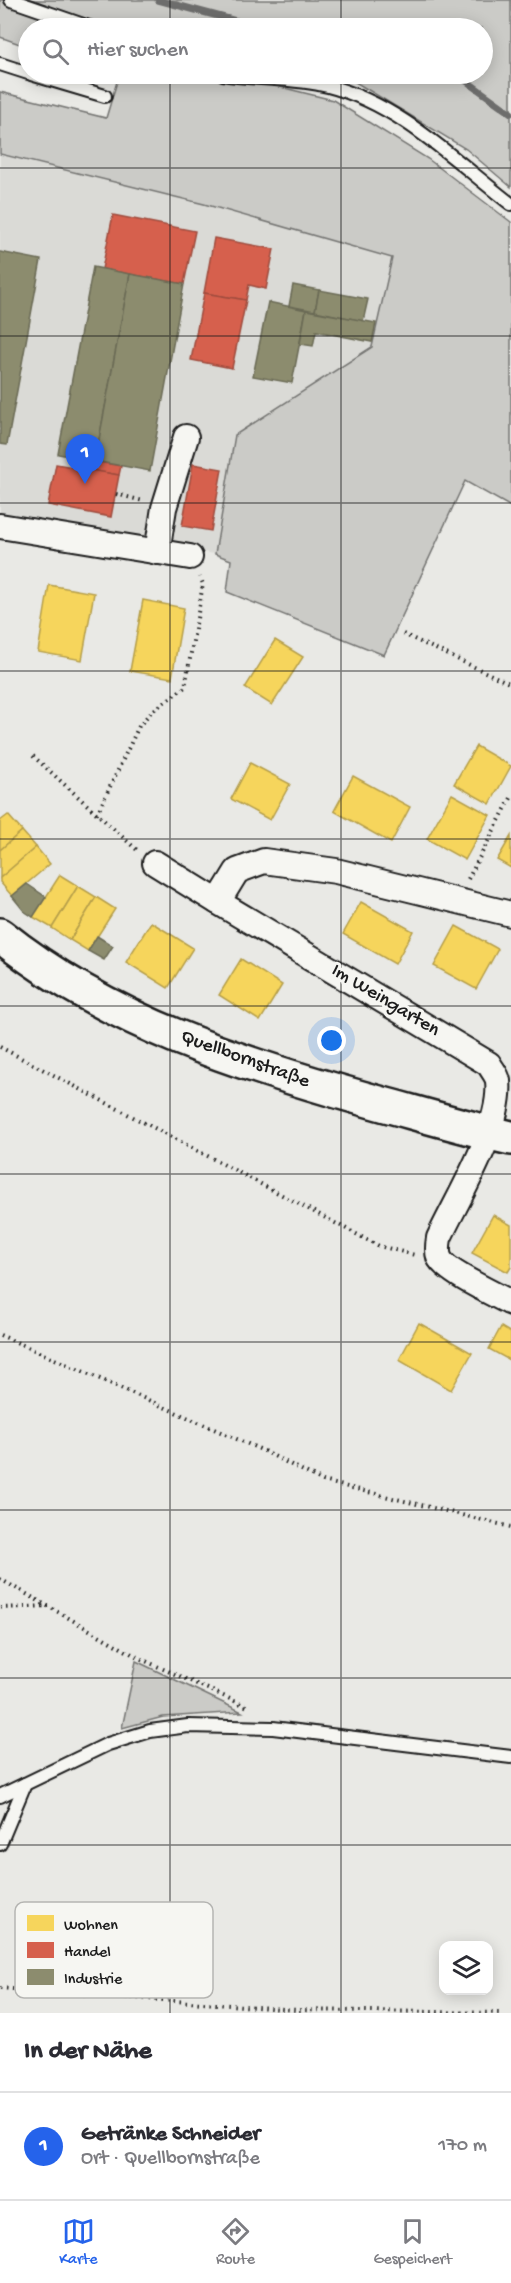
<!DOCTYPE html>
<html lang="de">
<head>
<meta charset="utf-8">
<style>
	:root { --surface:#fff; --page:#f7f7f7; --text:#2b2b33; --muted:#7c7c81; --line:#e1e1e2; --accent:#2563eb }
	body { margin:0; font-family:"Gochi Hand",sans-serif; background:var(--page); color:var(--text) }
	.controls { position:absolute; right:18px; bottom:18px; display:grid; overflow:hidden; border-radius:12px; box-shadow:0 3px 15px #0003 }
	.controls button { width:54px; height:54px; display:grid; place-items:center; padding:0; border:0; border-bottom:2px solid var(--line); background:var(--surface); color:var(--text); font:30px sans-serif }
	.you { position:absolute; left:332px; top:1041px; width:21px; height:21px; margin:-15px; border:4px solid #fff; border-radius:50%; background:#1a73e8; box-shadow:0 0 0 9px #1a73e833 }
	.badge { display:grid; place-items:center; width:39px; height:39px; border-radius:50%; background:var(--accent); color:#fff; font-size:20px; font-weight:700 }
	.pin { position:absolute; translate:-50% -50px; filter:drop-shadow(0 2px 3px #0008) }
	.pin::after { content:''; position:absolute; top:32px; width:21px; height:18px; background:inherit; clip-path:polygon(0 0,100% 0,50% 100%) }
	.list { margin:0; padding:0; list-style:none }
	h2 { display:flex; justify-content:space-between; align-items:center; height:78px; margin:0; padding:0 24px; font-size:26px }
	h2 small { font-size:20px; font-weight:400; color:var(--muted) }
	.list li { display:grid; grid-template-columns:39px 1fr auto; gap:18px; align-items:center; box-sizing:border-box; height:108px; padding:0 24px; border-top:2px solid var(--line) }
	.list b { display:block; font-size:22px; white-space:nowrap }
	.list p { margin:0; font-size:20px; white-space:nowrap; color:var(--muted) }
	.list em { font-size:20px; font-style:normal; color:var(--muted) }
	.icon { flex:none; width:33px; height:33px; fill:none; stroke:currentColor; stroke-width:2; stroke-linecap:round; stroke-linejoin:round }
	.map { position:relative; flex:none; width:511px; height:2013px; overflow:hidden }
	.search { position:absolute; background:var(--surface); box-shadow:0 3px 15px #0003; left:18px; right:18px; top:18px; height:66px; display:flex; align-items:center; gap:15px; box-sizing:border-box; padding:0 21px; border-radius:33px; color:var(--muted); font-size:22px }
	.sheet { height:186px; background:var(--surface) }
	nav { display:flex; justify-content:space-around; align-items:center; box-sizing:border-box; height:84px; border-top:2px solid var(--line); background:var(--surface); font-size:16px; color:var(--muted) }
	nav a { display:grid; justify-items:center; gap:3px }
	nav .on { color:var(--accent) }
	.map>svg:first-child { display:block }
</style>
</head>
<body>
<div class="map">
<svg width="511" height="2013" viewBox="0 0 511 2013">
	<rect width="100%" height="100%" fill="#e9e9e5"/>
	<filter id="ink" filterUnits="userSpaceOnUse"><feTurbulence type="fractalNoise" baseFrequency=".0167" numOctaves="2"/><feDisplacementMap in="SourceGraphic" scale="12" xChannelSelector="R" yChannelSelector="G"/><feConvolveMatrix kernelMatrix="1 2 1 2 8 2 1 2 1" color-interpolation-filters="sRGB"/></filter>
	<g filter="url(#ink)">
		<!-- built -->
		<path fill="#dadad6" d="M0 154 204 204 393 258 372 347 235 435 215 554 0 518Z"/>
		<!-- green -->
		<g fill="#cbcbc7" stroke="#747472" stroke-width="1.5">
			<path d="M0 0H511V187L466 149 342 74H482V28H28V47L0 37Z"/>
			<path d="M117 74H267L264 83 333 100 428 159 511 222V507L465 481 384 655 227 592 231 560 215 554 235 435 372 347 392 258 204 204 0 154V92L106 118 119 75Z"/>
			<path d="M136 1661 242 1712 163 1717 122 1728Z"/>
		</g>
		<!-- homes -->
		<g fill="#f6d55c" stroke="#b59e49" stroke-width="1.5">
			<path d="M49 585 94 593 82 660 38 652Z"/>
			<path d="M143 600 184 608 172 678 130 671Z"/>
			<path d="M275 640 303 657 272 705 245 688Z"/>
			<path d="M476 746 511 766 490 804 454 784Z"/>
			<path d="M250 763 290 784 270 820 231 799Z"/>
			<path d="M353 776 410 807 391 843 334 811Z"/>
			<path d="M452 794 490 815 465 860 427 839Z"/>
			<path d="M8 815 22 831 0 850V821Z"/>
			<path d="M22 831 36 847 0 878V850Z"/>
			<path d="M511 836V868L497 860Z"/>
			<path d="M36 847 50 864 12 896 0 882V878Z"/>
			<path d="M60 875 78 886 52 928 33 917Z"/>
			<path d="M78 886 96 897 70 940 52 928Z"/>
			<path d="M96 897 115 909 88 951 70 940Z"/>
			<path d="M361 902 413 931 395 964 343 934Z"/>
			<path d="M151 922 193 948 168 988 126 962Z"/>
			<path d="M456 926 498 949 476 989 434 966Z"/>
			<path d="M241 959 282 985 260 1021 219 995Z"/>
			<path d="M493 1215 511 1225V1267L508 1272 472 1253Z"/>
			<path d="M419 1323 472 1353 451 1390 399 1360Z"/>
			<path d="M501 1327 511 1333V1361L489 1349Z"/>
		</g>
		<!-- shops -->
		<g fill="#d6604d" stroke="#9e4c3e" stroke-width="1.5">
			<path d="M113 215 195 231 184 284 102 269Z"/>
			<path d="M214 238 274 249 266 289 249 285 246 300 204 293Z"/>
			<path d="M204 293 246 300 232 368 191 360Z"/>
			<path d="M86 460 121 466 119 475 84 469Z"/>
			<path d="M56 464 119 475 111 517 48 505Z"/>
			<path d="M193 464 222 469 211 531 182 526Z"/>
		</g>
		<!-- industry -->
		<g fill="#8c8c6e" stroke="#6a6a55" stroke-width="1.5">
			<path d="M0 252 41 260 7 445 0 444Z"/>
			<path d="M93 267 130 274 95 461 58 454Z"/>
			<path d="M130 274 184 284 150 471 95 461Z"/>
			<path d="M293 285 319 290 315 311 289 306Z"/>
			<path d="M319 290 368 299 363 321 315 311Z"/>
			<path d="M268 302 306 310 292 383 253 376Z"/>
			<path d="M306 310 376 323 372 342 316 331 313 346 300 344Z"/>
			<path d="M27 884 46 897 33 917 24 911 12 896Z"/>
			<path d="M97 936 113 946 104 960 88 951Z"/>
		</g>
		<g fill="none" stroke-linecap="round" stroke-linejoin="round">
			<!-- stream -->
			<g stroke="#6d6d6c" stroke-width="7">
				<path d="M158 0 263 28"/>
				<path d="M449 74 458 75 511 113"/>
			</g>
			<defs>
				<g id="lane">
					<path d="M11 0 92 28"/>
					<path d="M0 64 28 73"/>
					<path d="M31 74 105 96"/>
					<path d="M223 74C258 80 294 77 328 86 399 104 454 160 511 204"/>
					<path d="M0 1796 108 1744 150 1731 188 1726 273 1728 511 1757"/>
					<path d="M0 1844 25 1784"/>
				</g>
				<g id="street">
					<path d="M0 526 190 557"/>
					<path d="M157 552 164 508 186 437"/>
					<path d="M155 863 218 902"/>
					<path d="M511 914 336 871 264 861 237 871 218 902 489 1064C492 1070 497 1075 498 1081 503 1125 458 1197 439 1238 438 1244 437 1251 439 1257 444 1271 496 1295 511 1303"/>
				</g>
				<path id="secondary" d="M0 935C109 1023 246 1066 379 1103 423 1115 467 1128 511 1138"/>
			</defs>
			<!-- lane casing -->
			<use href="#lane" stroke="#1c1c1c" stroke-width="16"/>
			<!-- street casing -->
			<use href="#street" stroke="#1c1c1c" stroke-width="28"/>
			<!-- secondary casing -->
			<use href="#secondary" stroke="#1c1c1c" stroke-width="38"/>
			<!-- path -->
			<g stroke="#1c1c1c" stroke-width="4" stroke-dasharray="1.5 4.5" stroke-linecap="butt">
				<path d="M116 494 143 501"/>
				<path d="M403 634 511 684"/>
				<path d="M33 756 137 850"/>
				<path d="M97 814 139 726 151 712 185 687 203 584 200 577"/>
				<path d="M468 879 511 798"/>
				<path d="M0 1047 379 1246 415 1255"/>
				<path d="M0 1335 264 1451 323 1481 511 1527"/>
				<path d="M0 1579 139 1658 250 1708"/>
				<path d="M0 1608 49 1606"/>
				<path d="M0 1988 297 2010 503 2013"/>
			</g>
			<!-- lane -->
			<use href="#lane" stroke="#f6f6f2" stroke-width="12"/>
			<!-- street -->
			<use href="#street" stroke="#f6f6f2" stroke-width="24"/>
			<!-- secondary -->
			<use href="#secondary" stroke="#f6f6f2" stroke-width="33"/>
		</g>
	</g>
	<!-- grid -->
	<path fill="none" stroke="#1c1c1c" stroke-width="1.5" stroke-opacity="0.55" d="M170 0V28M341 0V28M170 74V2013M341 74V2013M0 168H511M0 336H511M0 503H511M0 671H511M0 839H511M0 1006H511M0 1174H511M0 1342H511M0 1510H511M0 1678H511M0 1845H511"/>
	<g text-anchor="middle" dominant-baseline="central" stroke-width="6" stroke-linejoin="round" paint-order="stroke">
		<!-- street labels -->
		<g font-size="20" fill="#1c1c1c" stroke="#f6f6f2">
			<text transform="translate(385 1001) rotate(31)">Im Weingarten</text>
			<text transform="translate(245 1060) rotate(20)">Quellbornstraße</text>
		</g>
	</g>
	<!-- legend -->
	<rect x="15" y="1902" width="198" height="96" rx="9" fill="#f6f6f2" stroke="#b5b5b2" stroke-width="1.5"/>
	<rect x="27" y="1915" width="27" height="16" fill="#f6d55c"/>
	<rect x="27" y="1942" width="27" height="16" fill="#d6604d"/>
	<rect x="27" y="1969" width="27" height="16" fill="#8c8c6e"/>
	<g font-size="16" fill="#1c1c1c">
		<text x="64" y="1929">Wohnen</text>
		<text x="64" y="1956">Handel</text>
		<text x="64" y="1983">Industrie</text>
	</g>
</svg>
<div class="controls">
<button><svg class="icon" aria-label="layers" viewBox="0 0 24 24"><path d="M12 4l9 5-9 5-9-5zM3 14l9 5 9-5"/></svg></button>
</div>
<div class="you"></div>
<div class="pin badge" style="left:85px;top:484px">1</div>
<div class="search"><svg class="icon" aria-label="search" viewBox="0 0 24 24"><circle cx="10" cy="10" r="6"/><path d="M15 15l6 6"/></svg>Hier suchen</div>
</div>
<section class="sheet">
<h2>In der Nähe<small></small></h2>
<ul class="list">
<li><span class="badge">1</span><div><b>Getränke Schneider</b><p>Ort · Quellbornstraße</p></div><em>170 m</em></li>
</ul>
</section>
<nav>
<a class="on"><svg class="icon" aria-label="map" viewBox="0 0 24 24"><path d="M3 6l6-2 6 2 6-2v14l-6 2-6-2-6 2zM9 4v14M15 6v14"/></svg>Karte</a>
<a><svg class="icon" aria-label="directions" viewBox="0 0 24 24"><path d="M12 3l9 9-9 9-9-9zM9 14v-3h6M13 9l2 2-2 2"/></svg>Route</a>
<a><svg class="icon" aria-label="saved" viewBox="0 0 24 24"><path d="M7 4h10v16l-5-4-5 4z"/></svg>Gespeichert</a>
</nav>
</body>
</html>
